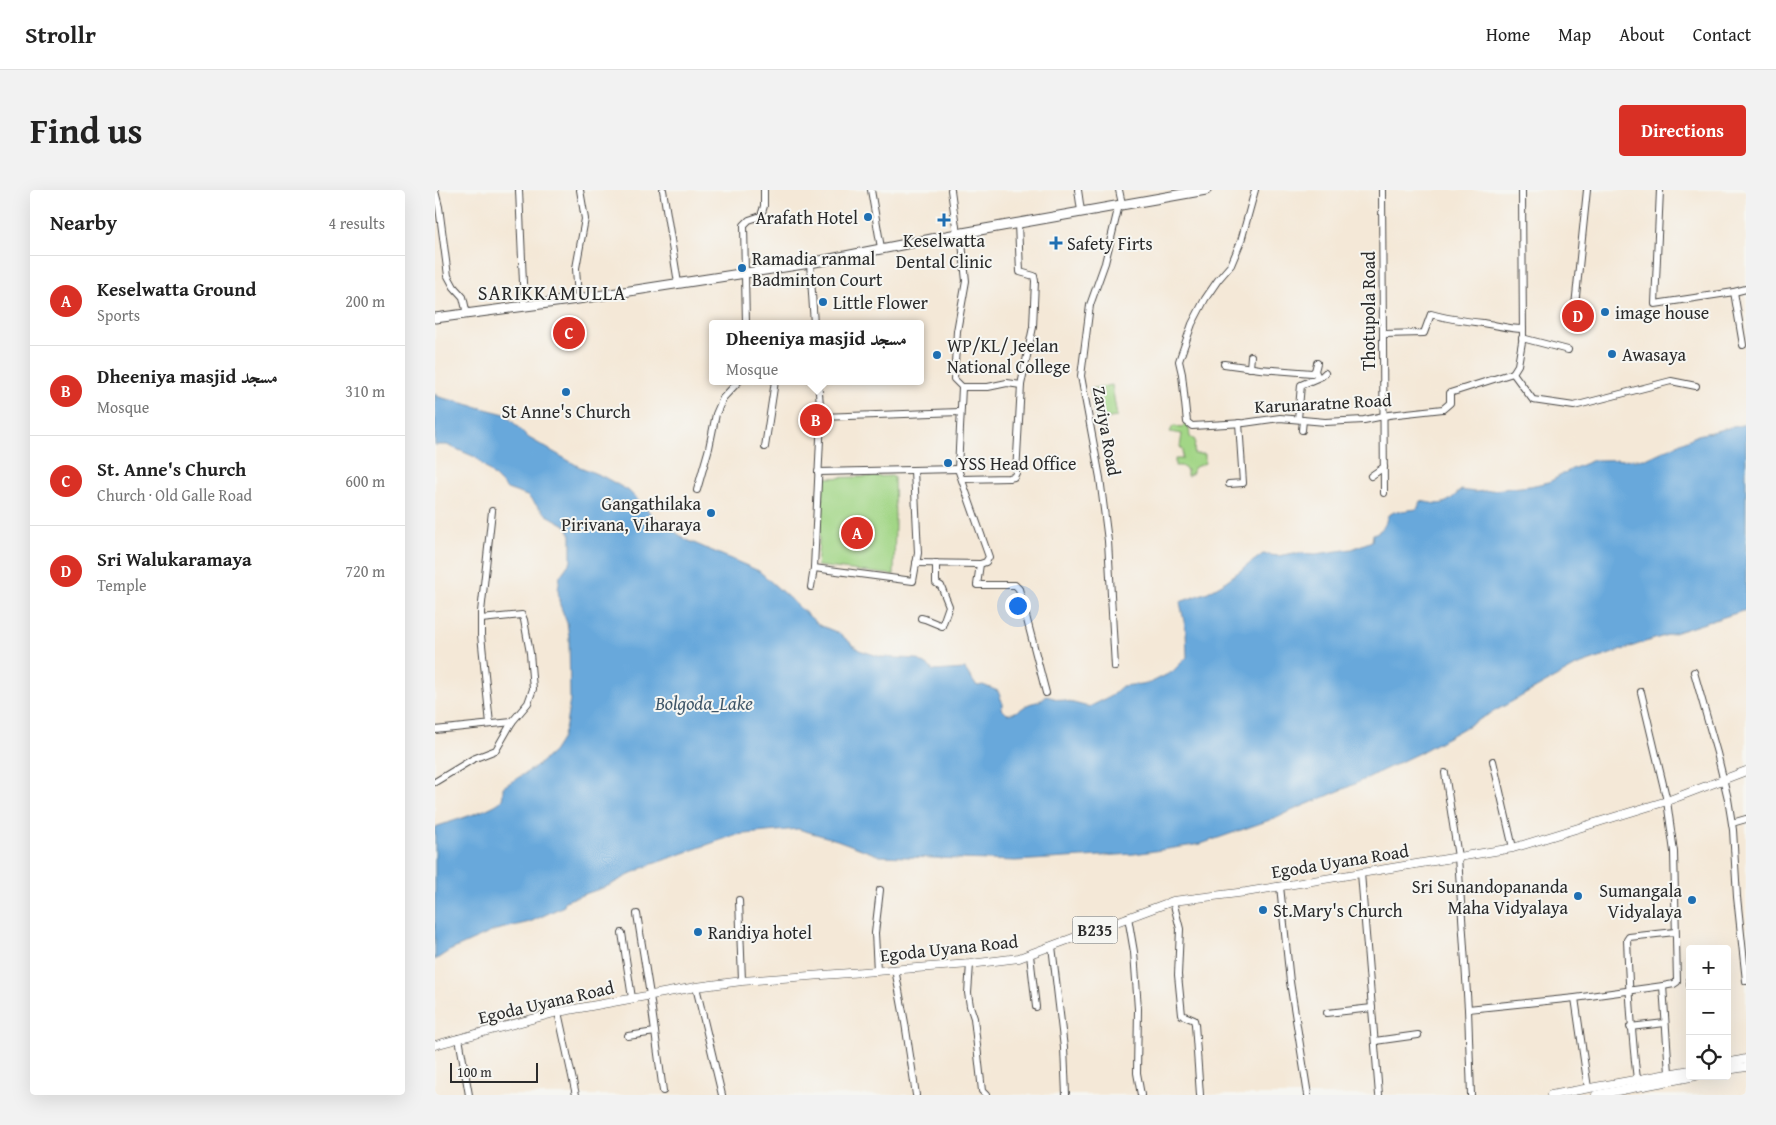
<!DOCTYPE html>
<html lang="en">
<head>
<meta charset="utf-8">
<style>
	:root { --surface:#fff; --page:#f2f2f2; --text:#222; --muted:#767676; --line:#e0e0e0; --accent:#d93025 }
	body { margin:0; font-family:"Gentium Book Plus",Amiri,serif; background:var(--page); color:var(--text) }
	.controls { position:absolute; right:15px; bottom:15px; display:grid; overflow:hidden; border-radius:5px; box-shadow:0 5px 20px #0002 }
	.controls button { width:45px; height:45px; display:grid; place-items:center; padding:0; border:0; border-bottom:1px solid var(--line); background:var(--surface); color:var(--text); font:25px sans-serif }
	.scale { position:absolute; left:15px; bottom:12px; width:88px; box-sizing:border-box; padding-left:5px; border:2px solid #2b2b2b; border-top:0; font-size:14px; line-height:18px; white-space:nowrap; color:#2b2b2b; -webkit-text-stroke:4px #f6f6f2; paint-order:stroke }
	.you { position:absolute; left:582px; top:415px; width:18px; height:18px; margin:-12px; border:4px solid #fff; border-radius:50%; background:#1a73e8; box-shadow:0 0 0 8px #1a73e833 }
	.badge { display:grid; place-items:center; width:32px; height:32px; border-radius:50%; background:var(--accent); color:#fff; font-size:16px; font-weight:700 }
	.pin { position:absolute; translate:-50% -50%; border:2px solid #fff; box-shadow:0 1px 5px #0006 }
	.popup { position:absolute; left:274px; top:130px; width:215px; height:65px; box-sizing:border-box; display:grid; place-content:center; border-radius:5px; background:var(--surface); filter:drop-shadow(0 1px 4px #0005); font-size:16px; white-space:nowrap; color:var(--muted) }
	.popup b { font-size:19px; color:var(--text) }
	.popup::after { content:''; position:absolute; left:50%; top:100%; margin-left:-10px; border:10px solid transparent; border-top-color:var(--surface) }
	.list { margin:0; padding:0; list-style:none }
	h2 { display:flex; justify-content:space-between; align-items:center; height:65px; margin:0; padding:0 20px; font-size:21px }
	h2 small { font-size:16px; font-weight:400; color:var(--muted) }
	.list li { display:grid; grid-template-columns:32px 1fr auto; gap:15px; align-items:center; box-sizing:border-box; height:90px; padding:0 20px; border-top:1px solid var(--line) }
	.list b { display:block; font-size:19px; white-space:nowrap }
	.list p { margin:0; font-size:16px; white-space:nowrap; color:var(--muted) }
	.list em { font-size:16px; font-style:normal; color:var(--muted) }
	.icon { flex:none; width:28px; height:28px; fill:none; stroke:currentColor; stroke-width:2; stroke-linecap:round; stroke-linejoin:round }
	.map { position:relative; flex:none; width:1311px; height:905px; overflow:hidden; border-radius:5px }
	header { display:flex; align-items:center; gap:30px; box-sizing:border-box; height:70px; padding:0 25px; background:var(--surface); border-bottom:1px solid var(--line) }
	header strong { font-size:24px }
	nav { display:flex; gap:28px; margin-inline-start:auto; font-size:18px }
	.intro { display:flex; align-items:center; justify-content:space-between; box-sizing:border-box; height:120px; padding:0 30px }
	h1 { margin:0; font-size:35px }
	.button { padding:12px 22px; border-radius:5px; background:var(--accent); color:#fff; font-size:18px; font-weight:700 }
	main { display:flex; gap:30px; padding:0 30px }
	aside { flex:1; background:var(--surface); border-radius:5px; box-shadow:0 5px 20px #0002 }
	.map>svg:first-child { display:block }
</style>
</head>
<body>
<header>
<strong>Strollr</strong>
<nav><a>Home</a><a>Map</a><a>About</a><a>Contact</a></nav>
</header>
<div class="intro"><h1>Find us</h1><a class="button">Directions</a></div>
<main>
<aside>
<h2>Nearby<small>4 results</small></h2>
<ul class="list">
<li><span class="badge">A</span><div><b>Keselwatta Ground</b><p>Sports</p></div><em>200 m</em></li>
<li><span class="badge">B</span><div><b>Dheeniya masjid مسجد</b><p>Mosque</p></div><em>310 m</em></li>
<li><span class="badge">C</span><div><b>St. Anne's Church</b><p>Church · Old Galle Road</p></div><em>600 m</em></li>
<li><span class="badge">D</span><div><b>Sri Walukaramaya</b><p>Temple</p></div><em>720 m</em></li>
</ul>
</aside>
<div class="map">
<svg width="1311" height="905" viewBox="0 0 1311 905">
	<rect width="100%" height="100%" fill="#f6f6f2"/>
	<filter id="ink" filterUnits="userSpaceOnUse"><feTurbulence type="fractalNoise" baseFrequency=".02" numOctaves="2"/><feDisplacementMap in="SourceGraphic" scale="10" xChannelSelector="R" yChannelSelector="G"/><feConvolveMatrix kernelMatrix="1 2 1 2 8 2 1 2 1" color-interpolation-filters="sRGB"/></filter>
	<filter id="wash" filterUnits="userSpaceOnUse"><feTurbulence type="fractalNoise" baseFrequency=".0096" numOctaves="4" result="noise"/><feDisplacementMap in="SourceGraphic" scale="20" xChannelSelector="R" yChannelSelector="G"/><feGaussianBlur stdDeviation="1.12" result="paint"/><feColorMatrix in="noise" values="0 0 0 0 0 0 0 0 0 0 0 0 0 0 0 0 0 1.4 0 .05"/><feComposite in="paint" operator="in"/></filter>
	<g filter="url(#wash)">
		<rect width="100%" height="100%" fill="#f4e8d7"/>
		<!-- green -->
		<g fill="#a2d686" stroke="#668058">
			<path d="M677 195 682 227 661 230 655 199Z"/>
			<path d="M750 233 754 238 755 247 760 250 759 264H770V273L758 278V283L752 286V280L746 276H740V269H747L748 260 745 257 747 244 735 242 738 236 747 238Z"/>
			<path d="M459 286 460 330 459 385 382 376 389 288Z"/>
		</g>
		<!-- water -->
		<path fill="#67a8db" stroke="#496a83" d="M0 204 4 207 70 224 94 248 143 276 169 287 194 301 221 329 252 350 324 381 384 435 404 443 424 460 446 467 482 469 495 477 498 481 530 479 540 494 543 496 548 495 563 501 568 514 566 518 572 524C583 522 583 521 592 515 600 511 603 514 611 506L654 517 676 506 687 496 715 493 737 482 752 467 751 441 745 412 773 402 787 394 828 364 843 366 859 363 881 364 917 359 937 351 938 344C947 341 951 336 952 326L959 322 982 319 986 311C1008 316 1010 315 1026 300L1040 302 1095 296 1114 292 1137 279 1159 270 1211 269 1263 245 1311 234V420L1207 453 1141 476 986 562 911 598 832 631 766 654 699 664 580 671 445 666 402 650 363 639 300 645 212 676 173 696 130 711 129 716 95 732 61 740 14 761 0 770V637C11 633 64 618 67 609 68 606 68 600 68 597L102 576 118 562 127 548 131 535 135 510 134 446 132 433 125 415 123 400 125 386 136 371V345L130 335 112 325 92 306 72 299 40 267 12 255H0Z"/>
	</g>
	<g filter="url(#ink)">
		<g fill="none" stroke-linecap="round" stroke-linejoin="round">
			<defs>
				<g id="minor">
					<path d="M84 0 89 116"/>
					<path d="M228 0 243 93"/>
					<path d="M436 0 446 58"/>
					<path d="M516 0 522 44"/>
					<path d="M643 0 646 21"/>
					<path d="M684 0 687 14"/>
					<path d="M820 0 806 51 796 75 783 90 770 109 757 134 744 171 747 184 752 232 757 236 809 233 845 228 890 232 929 230 954 225 1008 219 1015 213V203L1078 183 1083 175 1088 146 1087 0"/>
					<path d="M947 0 949 303"/>
					<path d="M1225 0 1220 114 1299 102 1311 99"/>
					<path d="M0 1 4 17 13 86 19 97 28 107 32 124"/>
					<path d="M526 43 531 91 522 141 519 189 527 197 523 279 554 367 551 372 545 374 542 395H580L584 399 611 503"/>
					<path d="M375 73 379 134"/>
					<path d="M1299 102 1308 155"/>
					<path d="M143 109 141 78 150 29 145 0"/>
					<path d="M1140 116 1152 0"/>
					<path d="M311 134 309 35 314 30 326 26 329 16V0"/>
					<path d="M948 144 989 143 996 124C1013 129 1030 131 1048 133 1061 135 1074 139 1088 139"/>
					<path d="M1087 148 1133 160"/>
					<path d="M789 174 825 179 877 183 880 181 883 187"/>
					<path d="M815 178 816 166"/>
					<path d="M880 181 882 173"/>
					<path d="M1078 183 1098 210 1139 216 1236 191 1261 196"/>
					<path d="M527 197H553L572 193 586 195"/>
					<path d="M386 227 525 222"/>
					<path d="M863 229 866 195 887 186 890 183"/>
					<path d="M867 240 868 230"/>
					<path d="M330 257 340 191"/>
					<path d="M383 282 523 279"/>
					<path d="M936 286 949 277"/>
					<path d="M527 289 574 288 579 287 581 283 586 195 598 137 600 91 599 86 585 82 583 33"/>
					<path d="M794 294 808 293 804 233"/>
					<path d="M262 300 274 258 281 224 288 208 304 191"/>
					<path d="M481 373 545 374"/>
					<path d="M379 378 478 391 483 363 479 280"/>
					<path d="M376 397 379 378 386 227 383 191"/>
					<path d="M486 428 490 429 507 436 514 416 506 396 501 393V373"/>
					<path d="M680 477 673 351 665 288 646 186 655 115 670 73 684 15"/>
					<path d="M1259 482 1282 563 1293 609 1298 640 1302 707 1311 791"/>
					<path d="M55 534 46 445V422L57 321"/>
					<path d="M0 540 77 532"/>
					<path d="M1058 571 1078 658"/>
					<path d="M1010 583 1023 667 1033 819 1036 905"/>
					<path d="M0 592 38 569 61 560 77 532 93 513 98 499 95 463 89 430 87 425 46 429"/>
					<path d="M1297 633 1311 629"/>
					<path d="M926 683 944 905"/>
					<path d="M845 696 855 792 873 905"/>
					<path d="M304 710 307 791"/>
					<path d="M738 711 745 739 743 785 747 825 759 830 760 834 765 905"/>
					<path d="M202 724 215 805 228 901"/>
					<path d="M693 727 699 762 703 819 702 883 706 905"/>
					<path d="M187 743 197 808"/>
					<path d="M617 756 629 858 631 905"/>
					<path d="M595 765 601 817"/>
					<path d="M535 774 533 803 535 816 539 828 547 901 551 905"/>
					<path d="M460 779 470 833 481 905"/>
					<path d="M442 781 440 743 445 700"/>
					<path d="M1255 784V795"/>
					<path d="M1228 796 1234 883"/>
					<path d="M261 797 287 905"/>
					<path d="M1140 808 1153 898"/>
					<path d="M1033 819 1140 808 1228 796 1239 794 1242 792 1239 662 1232 611 1206 502"/>
					<path d="M123 822 141 905"/>
					<path d="M892 823 937 818"/>
					<path d="M1195 837 1230 833"/>
					<path d="M193 846 220 842"/>
					<path d="M24 848 34 905"/>
					<path d="M940 851 983 845"/>
					<path d="M1202 889C1196 842 1194 798 1192 750L1194 747 1240 742"/>
				</g>
				<g id="major">
					<path d="M0 855 123 822 261 797 307 791 535 774 584 768 738 711 811 702 1078 658 1232 611 1311 581"/>
					<path d="M1292 873 1311 869"/>
					<path d="M1292 880 1311 877"/>
					<path d="M1116 905 1255 880"/>
					<path d="M1161 905 1261 886"/>
				</g>
				<path id="highway" d="M0 128 143 109 375 73 522 44 771 0"/>
			</defs>
			<!-- minor casing -->
			<use href="#minor" stroke="#494745" stroke-width="8"/>
			<!-- major casing -->
			<use href="#major" stroke="#494745" stroke-width="9"/>
			<!-- highway casing -->
			<use href="#highway" stroke="#494745" stroke-width="11"/>
			<!-- minor -->
			<use href="#minor" stroke="#fff" stroke-width="6"/>
			<!-- major -->
			<use href="#major" stroke="#fff" stroke-width="8"/>
			<!-- highway -->
			<use href="#highway" stroke="#fff" stroke-width="9"/>
		</g>
	</g>
	<!-- markers -->
	<g fill="#1f6fb2" stroke="#f6f6f2" stroke-width="2">
		<circle cx="433" cy="27" r="5"/>
		<path d="M506.5 22.5h5v5h5v5h-5v5h-5v-5h-5v-5h5z"/>
		<path d="M618.5 45.5h5v5h5v5h-5v5h-5v-5h-5v-5h5z"/>
		<circle cx="307" cy="78" r="5"/>
		<circle cx="388" cy="112" r="5"/>
		<circle cx="1170" cy="122" r="5"/>
		<circle cx="1177" cy="164" r="5"/>
		<circle cx="502" cy="165" r="5"/>
		<circle cx="131" cy="202" r="5"/>
		<circle cx="513" cy="273" r="5"/>
		<circle cx="276" cy="323" r="5"/>
		<circle cx="1143" cy="706" r="5"/>
		<circle cx="1257" cy="710" r="5"/>
		<circle cx="828" cy="720" r="5"/>
		<circle cx="263" cy="742" r="5"/>
	</g>
	<g text-anchor="middle" dominant-baseline="central" stroke-width="4" stroke-linejoin="round" paint-order="stroke">
		<!-- shield labels -->
		<rect fill="#f6f6f2" stroke="#686867" stroke-width="1" x="637.5" y="726.5" width="45" height="27" rx="4"/>
		<g font-size="16" font-weight="bold" fill="#2b2b2b">
			<text x="660" y="740">B235</text>
		</g>
		<!-- poi labels -->
		<g font-size="18" fill="#2b2b2b" stroke="#f6f6f2" text-anchor="start">
			<text x="423" y="27" text-anchor="end">Arafath Hotel</text>
			<text x="509" y="50" text-anchor="middle">Keselwatta<tspan x="509" dy="21">Dental Clinic</tspan></text>
			<text x="632" y="53">Safety Firts</text>
			<text x="317" y="68">Ramadia ranmal<tspan x="317" dy="21">Badminton Court</tspan></text>
			<text x="398" y="112">Little Flower</text>
			<text x="1180" y="122">image house</text>
			<text x="512" y="155">WP/KL/ Jeelan<tspan x="512" dy="21">National College</tspan></text>
			<text x="1187" y="164">Awasaya</text>
			<text x="131" y="221" text-anchor="middle">St Anne's Church</text>
			<text x="523" y="273">YSS Head Office</text>
			<text x="266" y="313" text-anchor="end">Gangathilaka<tspan x="266" dy="21">Pirivana, Viharaya</tspan></text>
			<text x="1133" y="696" text-anchor="end">Sri Sunandopananda<tspan x="1133" dy="21">Maha Vidyalaya</tspan></text>
			<text x="1247" y="700" text-anchor="end">Sumangala<tspan x="1247" dy="21">Vidyalaya</tspan></text>
			<text x="838" y="720">St.Mary's Church</text>
			<text x="273" y="742">Randiya hotel</text>
		</g>
		<!-- street labels -->
		<g font-size="18" fill="#2b2b2b" stroke="#f6f6f2">
			<text transform="translate(933 121) rotate(-90)">Thotupola Road</text>
			<text transform="translate(888 213) rotate(-3)">Karunaratne Road</text>
			<text transform="translate(672 241) rotate(80)">Zaviya Road</text>
			<text transform="translate(905 671) rotate(-9)">Egoda Uyana Road</text>
			<text transform="translate(514 758) rotate(-6)">Egoda Uyana Road</text>
			<text transform="translate(111 812) rotate(-13)">Egoda Uyana Road</text>
		</g>
		<!-- water labels -->
		<g font-size="19" font-style="italic" fill="#405769" stroke="#f6f6f2">
			<text x="269" y="513">Bolgoda_Lake</text>
		</g>
		<!-- quarter labels -->
		<g font-size="20" letter-spacing="1" fill="#2b2b2b" stroke="#f6f6f2">
			<text x="117" y="102">SARIKKAMULLA</text>
		</g>
	</g>
</svg>
<div class="controls">
<button>+</button>
<button>−</button>
<button><svg class="icon" aria-label="locate" viewBox="0 0 24 24"><circle cx="12" cy="12" r="6"/><path d="M12 2v4M12 18v4M2 12h4M18 12h4"/></svg></button>
</div>
<div class="scale">100 m</div>
<div class="you"></div>
<div class="pin badge" style="left:422px;top:343px">A</div>
<div class="pin badge" style="left:381px;top:230px">B</div>
<div class="popup"><b>Dheeniya masjid مسجد</b>Mosque</div>
<div class="pin badge" style="left:134px;top:143px">C</div>
<div class="pin badge" style="left:1143px;top:126px">D</div>
</div>
</main>
</body>
</html>
